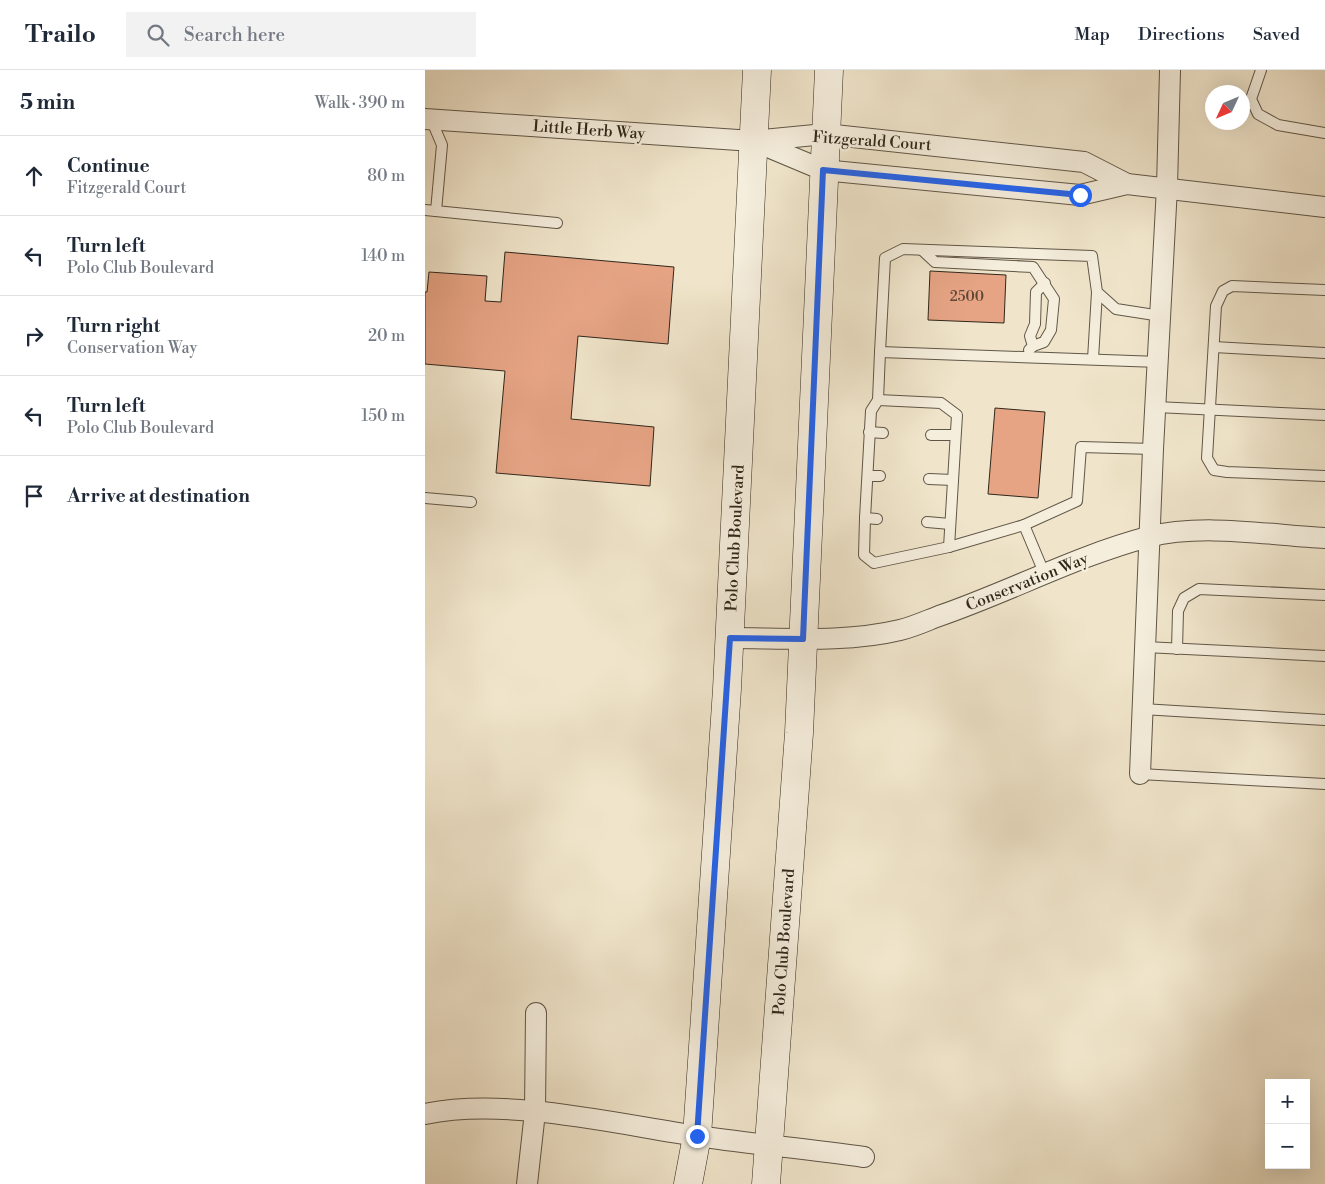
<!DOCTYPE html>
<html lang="en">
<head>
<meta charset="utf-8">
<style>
	:root { --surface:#fff; --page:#f2f2f3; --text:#1f2937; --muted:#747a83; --line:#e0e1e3 }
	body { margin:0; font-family:"Libre Bodoni",serif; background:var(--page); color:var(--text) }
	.controls { position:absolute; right:15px; bottom:15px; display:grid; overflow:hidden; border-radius:0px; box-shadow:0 5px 20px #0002 }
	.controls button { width:45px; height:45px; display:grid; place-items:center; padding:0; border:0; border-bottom:1px solid var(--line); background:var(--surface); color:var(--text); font:25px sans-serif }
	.compass { position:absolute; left:780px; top:15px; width:45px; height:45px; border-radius:50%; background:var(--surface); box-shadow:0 5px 20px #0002; rotate:226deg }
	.stop { position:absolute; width:15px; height:15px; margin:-11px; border:4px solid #2563eb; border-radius:50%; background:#fff }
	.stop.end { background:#2563eb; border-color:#fff; box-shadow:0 1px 5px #0008 }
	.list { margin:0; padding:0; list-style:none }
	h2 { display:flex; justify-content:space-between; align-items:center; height:65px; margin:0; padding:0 20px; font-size:21px }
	h2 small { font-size:16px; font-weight:400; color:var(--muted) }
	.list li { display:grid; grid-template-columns:32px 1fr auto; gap:15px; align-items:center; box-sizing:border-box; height:80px; padding:0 20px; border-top:1px solid var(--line) }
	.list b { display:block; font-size:19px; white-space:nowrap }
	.list p { margin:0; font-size:16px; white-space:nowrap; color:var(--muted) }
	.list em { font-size:16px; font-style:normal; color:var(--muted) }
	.icon { flex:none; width:28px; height:28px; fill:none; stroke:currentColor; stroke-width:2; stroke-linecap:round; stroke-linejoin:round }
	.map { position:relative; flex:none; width:900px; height:1114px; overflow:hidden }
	header { display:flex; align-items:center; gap:30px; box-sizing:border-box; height:70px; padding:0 25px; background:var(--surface); border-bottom:1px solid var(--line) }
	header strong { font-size:24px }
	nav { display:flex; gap:28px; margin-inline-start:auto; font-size:18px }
	.search { width:350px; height:45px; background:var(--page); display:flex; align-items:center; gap:12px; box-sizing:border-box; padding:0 18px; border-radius:0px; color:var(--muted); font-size:19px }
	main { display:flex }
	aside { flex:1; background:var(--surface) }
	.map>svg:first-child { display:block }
</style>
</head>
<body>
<header>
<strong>Trailo</strong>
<div class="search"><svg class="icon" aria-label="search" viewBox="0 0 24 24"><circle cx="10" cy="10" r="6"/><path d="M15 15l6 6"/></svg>Search here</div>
<nav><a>Map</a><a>Directions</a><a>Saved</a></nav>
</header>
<main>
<aside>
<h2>5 min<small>Walk · 390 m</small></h2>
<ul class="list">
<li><svg class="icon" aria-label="ahead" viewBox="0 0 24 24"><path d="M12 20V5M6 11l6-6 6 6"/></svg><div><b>Continue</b><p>Fitzgerald Court</p></div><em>80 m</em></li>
<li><svg class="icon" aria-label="left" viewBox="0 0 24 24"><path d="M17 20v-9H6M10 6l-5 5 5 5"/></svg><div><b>Turn left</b><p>Polo Club Boulevard</p></div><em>140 m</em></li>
<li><svg class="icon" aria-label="right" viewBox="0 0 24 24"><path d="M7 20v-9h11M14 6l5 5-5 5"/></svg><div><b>Turn right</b><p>Conservation Way</p></div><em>20 m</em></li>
<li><svg class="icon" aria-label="left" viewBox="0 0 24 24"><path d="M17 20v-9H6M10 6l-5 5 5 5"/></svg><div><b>Turn left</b><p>Polo Club Boulevard</p></div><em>150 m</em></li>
<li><svg class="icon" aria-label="arrive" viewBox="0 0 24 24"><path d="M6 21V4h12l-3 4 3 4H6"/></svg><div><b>Arrive at destination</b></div></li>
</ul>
</aside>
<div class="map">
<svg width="900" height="1114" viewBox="0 0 900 1114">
	<rect width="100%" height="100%" fill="#f0e5cb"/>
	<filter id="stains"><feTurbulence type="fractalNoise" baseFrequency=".004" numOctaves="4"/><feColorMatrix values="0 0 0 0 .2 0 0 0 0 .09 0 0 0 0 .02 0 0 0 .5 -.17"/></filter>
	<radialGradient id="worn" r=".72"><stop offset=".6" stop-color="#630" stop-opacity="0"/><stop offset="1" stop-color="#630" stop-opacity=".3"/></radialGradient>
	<!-- building -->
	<g fill="#e6a485" stroke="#30271b">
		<path d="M80 182 249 197 243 274 153 266 146 349 229 357 225 416 71 403 80 301 0 294V222H2L4 202 62 206 60 231 76 232Z"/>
		<path d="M505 201 581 205 579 253 503 250Z"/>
		<path d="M570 338 620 342 613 428 563 424Z"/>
	</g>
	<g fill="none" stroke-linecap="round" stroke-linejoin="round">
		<defs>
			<g id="lane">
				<path d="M836 0 826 29 833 44 853 55 900 63"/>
				<path d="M6 49 17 75 11 141"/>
				<path d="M0 140 132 153"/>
				<path d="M497 180 510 192 608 197 629 229 626 260 619 272 608 276"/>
				<path d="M900 220 807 216 798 221 791 236 782 388 789 400 802 402 900 406"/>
				<path d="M789 277 900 283"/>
				<path d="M604 280 608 276 605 266 610 254 611 222 620 213"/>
				<path d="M668 289 672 222"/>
				<path d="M734 292 455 282 460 188 478 179 667 186 672 222 691 239 736 246"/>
				<path d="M453 330 516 333 532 345 524 477"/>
				<path d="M731 337 900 345"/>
				<path d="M444 362 458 363"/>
				<path d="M506 365H530"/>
				<path d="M443 406H455"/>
				<path d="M504 409 528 410"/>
				<path d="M0 428 46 432"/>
				<path d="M440 448 439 485 449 493 524 477 599 455 652 431 656 377 728 379"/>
				<path d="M452 449 440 448 446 341 453 330 455 282"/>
				<path d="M502 452 525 454"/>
				<path d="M599 455 620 505"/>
				<path d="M720 577 900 586"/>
				<path d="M752 579 753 541 759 528 774 519 900 525"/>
				<path d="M717 639 900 650"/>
				<path d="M715 704 900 714"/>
			</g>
			<g id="street">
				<path d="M0 49 328 71 400 64 659 92 702 114"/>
				<path d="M331 72 398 100 655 125 702 114 900 137"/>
				<path d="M305 568C361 568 421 573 475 560 488 557 501 551 514 546 584 522 651 486 723 467 777 453 844 465 900 468"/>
				<path d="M715 704 728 379 742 117 745 0"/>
				<path d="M0 1044C80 1027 191 1054 272 1066 327 1074 383 1079 439 1087"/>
				<path d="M102 1114 110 1042 111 943"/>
			</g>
			<g id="secondary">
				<path d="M263 1114 272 1066 302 619 332 0"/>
				<path d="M341 1114 374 663 404 0"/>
			</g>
		</defs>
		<!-- lane casing -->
		<use href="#lane" stroke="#605647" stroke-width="12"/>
		<!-- street casing -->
		<use href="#street" stroke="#605647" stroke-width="22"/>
		<!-- secondary casing -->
		<use href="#secondary" stroke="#30271b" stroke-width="29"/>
		<!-- lane -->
		<use href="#lane" stroke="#f5eedd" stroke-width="10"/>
		<!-- street -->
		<use href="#street" stroke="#f5eedd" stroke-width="20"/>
		<!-- secondary -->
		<use href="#secondary" stroke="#f5eedd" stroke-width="28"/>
	</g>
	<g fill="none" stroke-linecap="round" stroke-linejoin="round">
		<!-- route -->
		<path stroke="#2563eb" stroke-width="6" d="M272 1066 305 568 378 569 398 100 655 125"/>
	</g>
	<g text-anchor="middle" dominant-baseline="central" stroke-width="5" stroke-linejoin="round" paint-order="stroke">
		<!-- number labels -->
		<g font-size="14" fill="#5e4636">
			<text x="542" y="227">2500</text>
		</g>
		<!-- street labels -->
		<g font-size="16" fill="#30271b" stroke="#f5eedd">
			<text transform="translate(164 60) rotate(4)">Little Herb Way</text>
			<text transform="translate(447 71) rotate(4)">Fitzgerald Court</text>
			<text transform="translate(310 468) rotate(-87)">Polo Club Boulevard</text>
			<text transform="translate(602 512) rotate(-22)">Conservation Way</text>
			<text transform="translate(359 872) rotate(-86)">Polo Club Boulevard</text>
		</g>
	</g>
	<rect width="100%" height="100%" filter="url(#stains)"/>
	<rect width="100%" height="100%" fill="url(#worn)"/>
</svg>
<div class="controls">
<button>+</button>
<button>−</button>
</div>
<svg class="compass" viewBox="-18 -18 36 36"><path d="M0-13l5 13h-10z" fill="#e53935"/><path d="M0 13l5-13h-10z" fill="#747a83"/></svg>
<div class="stop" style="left:655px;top:125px"></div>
<div class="stop end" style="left:272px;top:1066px"></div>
</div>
</main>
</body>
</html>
